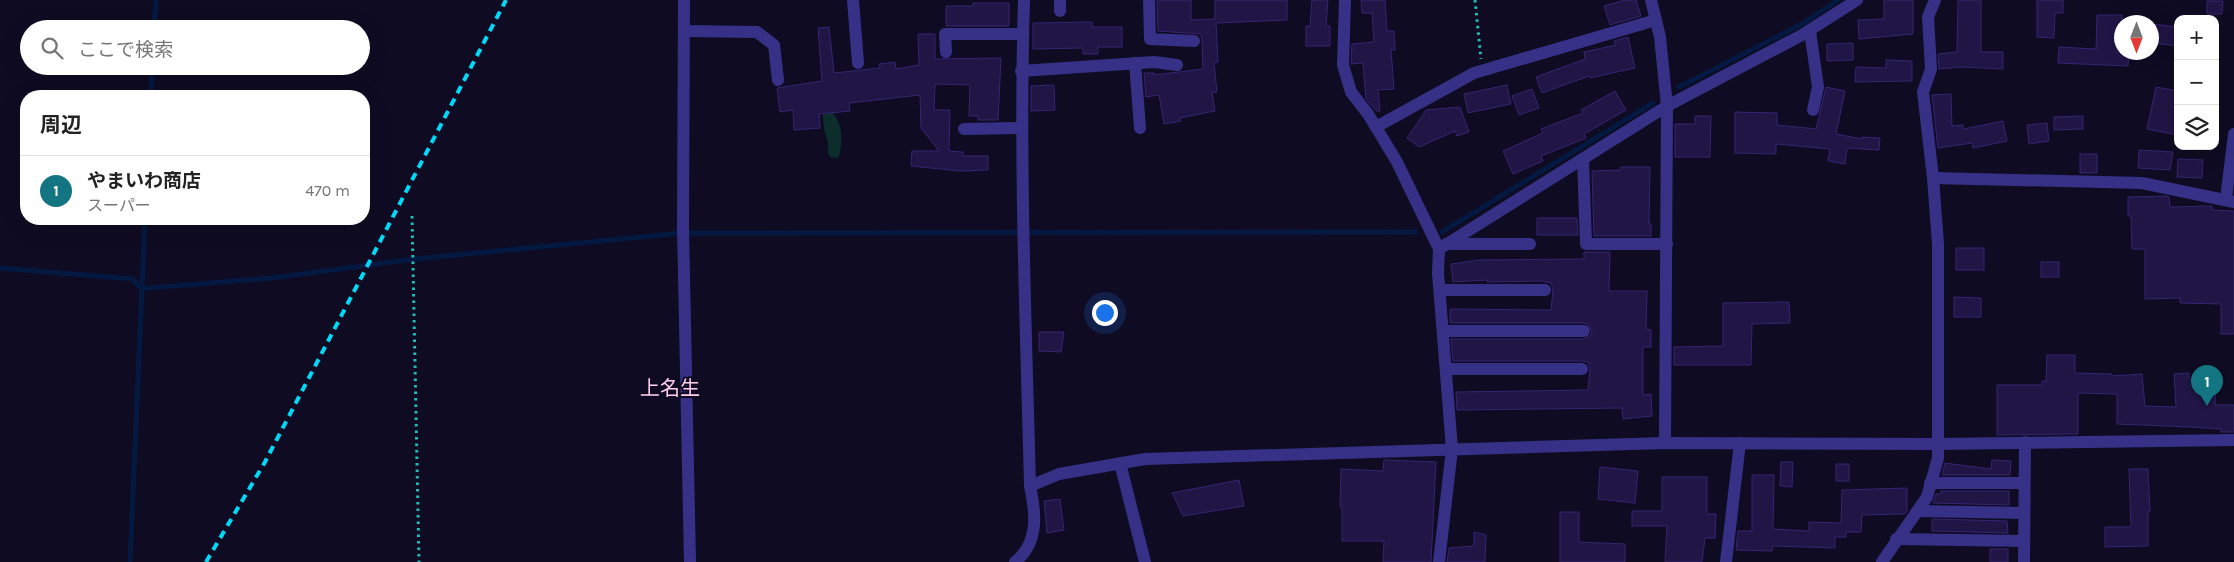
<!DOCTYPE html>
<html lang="ja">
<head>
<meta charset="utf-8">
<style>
	:root { --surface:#fff; --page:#f2f2f2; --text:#222; --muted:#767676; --line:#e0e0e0; --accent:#137482 }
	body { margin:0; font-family:Karla,"Noto Sans JP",sans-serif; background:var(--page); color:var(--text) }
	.controls { position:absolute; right:15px; top:15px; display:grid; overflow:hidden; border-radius:10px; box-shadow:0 5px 20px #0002 }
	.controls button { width:45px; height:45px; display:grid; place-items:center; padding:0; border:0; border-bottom:1px solid var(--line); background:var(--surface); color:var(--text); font:25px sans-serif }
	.compass { position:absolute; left:2114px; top:15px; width:45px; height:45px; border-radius:50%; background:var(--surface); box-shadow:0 5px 20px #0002; rotate:180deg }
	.you { position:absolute; left:1104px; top:312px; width:18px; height:18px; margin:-12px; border:4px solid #fff; border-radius:50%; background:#1a73e8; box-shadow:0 0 0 8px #1a73e833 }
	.badge { display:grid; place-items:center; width:32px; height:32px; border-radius:50%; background:var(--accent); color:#fff; font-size:16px; font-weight:700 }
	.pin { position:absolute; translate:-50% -41px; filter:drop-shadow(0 1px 2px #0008) }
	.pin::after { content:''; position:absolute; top:26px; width:18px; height:15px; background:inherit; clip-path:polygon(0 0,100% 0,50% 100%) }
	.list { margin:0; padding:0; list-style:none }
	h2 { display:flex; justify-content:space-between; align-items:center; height:65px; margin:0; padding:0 20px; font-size:21px }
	h2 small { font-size:16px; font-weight:400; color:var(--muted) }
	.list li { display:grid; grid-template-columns:32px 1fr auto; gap:15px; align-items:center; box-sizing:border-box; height:70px; padding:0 20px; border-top:1px solid var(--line) }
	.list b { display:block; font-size:19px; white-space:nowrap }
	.list p { margin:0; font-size:16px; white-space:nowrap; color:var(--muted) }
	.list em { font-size:16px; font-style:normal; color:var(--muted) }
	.icon { flex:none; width:28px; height:28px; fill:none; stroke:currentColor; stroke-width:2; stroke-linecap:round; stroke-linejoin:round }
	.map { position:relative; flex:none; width:2234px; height:562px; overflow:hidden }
	.search { position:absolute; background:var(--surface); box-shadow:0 5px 20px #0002; left:20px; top:20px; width:350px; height:55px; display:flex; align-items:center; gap:12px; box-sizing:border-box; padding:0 18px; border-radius:28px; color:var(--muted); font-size:19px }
	.panel { position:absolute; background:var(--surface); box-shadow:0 5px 20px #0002; left:20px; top:90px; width:350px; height:135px; border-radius:20px }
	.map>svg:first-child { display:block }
</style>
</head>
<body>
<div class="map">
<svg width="2234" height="562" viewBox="0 0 2234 562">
	<rect width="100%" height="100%" fill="#0f0b22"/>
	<!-- green -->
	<path fill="#0d2c2c" d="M829 108C842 122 844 137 839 157L836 158 830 157 828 153V143L824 128 822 109Z"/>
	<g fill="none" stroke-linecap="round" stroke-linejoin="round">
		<!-- stream -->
		<g stroke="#041942" stroke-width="5">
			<path d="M154 29 156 0"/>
			<path d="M1679 87 1802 24 1838 0"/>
			<path d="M151 96 152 66"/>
			<path d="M1442 232 1653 103"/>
			<path d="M0 268 133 279 141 288H149L272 278 414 259 683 233 1416 232"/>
			<path d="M130 562 145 219"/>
		</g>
	</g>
	<!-- building -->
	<g fill="#201545" stroke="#362473">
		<path d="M1157 0H1191V20L1215 19V0H1287V20L1216 23 1218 62 1214 63 1217 92H1212L1215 111 1180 118 1181 121 1164 124 1159 95 1146 97 1144 73H1154V75L1203 69 1202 41 1201 34 1158 31Z"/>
		<path d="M1312 0H1328L1326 26H1330V46H1306V26H1310Z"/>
		<path d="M1361 0H1385L1387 31H1394L1395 50H1391L1394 89 1378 90 1380 111H1376L1366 99 1363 63 1351 64 1352 44 1374 42 1372 13H1362Z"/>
		<path d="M1625 0H1636L1641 16 1610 25 1604 6Z"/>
		<path d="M1884 0H1913V34L1859 39 1858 20 1884 19Z"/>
		<path d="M1958 0H1981V52H2003V69L1961 67 1939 69 1938 54 1957 52Z"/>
		<path d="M2037 0H2063V13H2055L2054 38 2037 37Z"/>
		<path d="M2207 1H2223L2222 14H2207Z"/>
		<path d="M973 3H1009V26H946V6H973Z"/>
		<path d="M2097 15H2122V52H2129L2128 66 2058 63 2059 47 2096 49Z"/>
		<path d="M1092 22V27H1122V47H1098V54H1083V48L1033 49V23Z"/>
		<path d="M2152 24 2178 27V46L2152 43Z"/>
		<path d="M829 27 834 73 880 68 879 64 895 62 896 69 919 65 918 34H935V59L1001 58 998 120H978V116H969L970 85 935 84 934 110H950L949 151 963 152V156H988V170L960 171 911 166 912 151H939L921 128 920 95 849 103 850 111 819 114 820 128 794 130 793 110 780 112 777 88 822 81 818 28Z"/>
		<path d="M1628 37 1635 68 1590 78 1589 76 1542 93 1536 77 1585 59 1584 52 1616 45 1614 41Z"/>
		<path d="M1853 43V60L1827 61V44Z"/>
		<path d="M1886 60 1912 61V81L1855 82 1856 67 1886 68Z"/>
		<path d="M1054 85 1055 110 1031 111V86Z"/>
		<path d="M1507 85 1511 104 1468 113 1464 94Z"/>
		<path d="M1826 87 1845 91 1836 134 1862 139V137L1880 138 1879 150 1847 148 1845 164 1828 161 1830 149 1776 144V154L1735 153V112L1777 113V125L1816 129Z"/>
		<path d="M2156 87 2178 91V135L2147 129Z"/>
		<path d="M1532 89 1539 108 1519 115 1512 96Z"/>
		<path d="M1615 91 1626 110 1584 134 1586 138 1541 156 1543 161 1513 174 1503 151 1543 133 1541 129 1583 113 1581 110Z"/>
		<path d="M1951 94 1952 126 1963 125 1964 129 2003 121 2007 141 1973 148 1972 143 1938 148 1932 95Z"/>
		<path d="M1460 107 1469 132 1457 136 1455 131 1419 147 1407 138 1426 110Z"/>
		<path d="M1695 116H1711L1710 157H1675V124H1695Z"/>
		<path d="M2083 116V129L2054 130V117Z"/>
		<path d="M2047 123 2049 141 2029 144 2027 125Z"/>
		<path d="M2139 150 2173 152 2170 170 2138 168Z"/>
		<rect x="2080" y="154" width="17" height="19"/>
		<path d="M2178 159 2203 160 2202 178 2177 177Z"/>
		<path d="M1621 167H1650L1649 224H1651V236H1594L1592 171 1621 170Z"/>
		<path d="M2167 196 2169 197 2170 207 2212 206V210L2234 211V334H2221V304L2180 303V298L2145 299V249H2132L2131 216H2128V197Z"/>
		<path d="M1537 218H1577L1578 235H1537Z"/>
		<rect x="1956" y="248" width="28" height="22"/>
		<path d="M1584 252H1610L1609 291H1647L1646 329 1651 330V347H1643V395L1651 394 1652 416 1623 419 1622 408 1457 410 1456 392 1588 390 1590 369 1588 362 1582 361H1453L1451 339H1584L1591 335 1592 331 1588 324 1584 323H1450V309L1551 310 1553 290 1551 283 1540 281 1487 282V280L1453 282 1451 264 1479 260 1584 259Z"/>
		<rect x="2041" y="262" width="18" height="15"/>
		<path d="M1954 297 1981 298V317H1954Z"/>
		<path d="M1789 302 1790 323 1752 324 1751 365H1674V347L1723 346V303Z"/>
		<path d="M1039 332H1064L1061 352 1039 351Z"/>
		<path d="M2047 355H2075V373L2112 374V376L2142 374 2145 406 2176 407 2174 374 2189 373V378L2216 379 2215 405H2234V432H2221V429L2190 427 2117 424V394L2078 393V434L1997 435V385H2042V381H2046Z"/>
		<path d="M1384 460 1436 462 1431 562H1383L1384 541H1342V507H1340L1341 469 1383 471Z"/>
		<path d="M1992 460 2011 461 2010 475H1942L1945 463 1991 469Z"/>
		<path d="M1781 462H1793L1792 487 1780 486Z"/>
		<rect x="1836" y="464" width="13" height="17"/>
		<path d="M1600 467 1638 471 1635 503 1598 499Z"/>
		<path d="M2129 469H2148L2150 512H2148V546L2105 547V527H2131Z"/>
		<path d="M1752 475H1774L1773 529 1809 531V522L1841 523 1842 490 1907 488V511L1905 514 1862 515 1861 532H1846V537H1835V548L1773 546 1772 551 1736 550 1738 531H1752Z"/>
		<path d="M1662 477H1707V514H1716L1715 538H1705L1702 562H1665L1667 526H1632V511H1662Z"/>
		<path d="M1239 480 1244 506 1183 516 1172 493Z"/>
		<path d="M1941 491H2009V505L1933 503 1936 494H1941Z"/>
		<path d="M1060 499 1064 530 1047 533 1044 501Z"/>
		<path d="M1560 512H1579V542L1625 544V562H1560Z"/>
		<path d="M1932 519 2007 521 2008 533 1932 531Z"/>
		<path d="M1474 532 1486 535 1485 562H1447L1449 548 1474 546Z"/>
		<rect x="1990" y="549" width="18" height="13"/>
	</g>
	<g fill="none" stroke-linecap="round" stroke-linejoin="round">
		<!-- path -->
		<g stroke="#21beb7" stroke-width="3" stroke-dasharray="2.5 4" stroke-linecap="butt">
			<path d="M1475 0 1481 59"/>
			<path d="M412 216 419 562"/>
		</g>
		<!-- minor -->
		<g stroke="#363186" stroke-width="12">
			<path d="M684 0 683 228 690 562"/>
			<path d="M853 0 858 63"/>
			<path d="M1060 0V11"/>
			<path d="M1149 0 1150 39 1194 41"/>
			<path d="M1345 0 1343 65 1351 92 1368 114 1397 162 1439 249 1438 273 1452 449 1439 562"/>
			<path d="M1651 0 1660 37 1667 106 1665 443"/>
			<path d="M684 31 757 32 774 45 778 80"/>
			<path d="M1810 31 1818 87 1813 110"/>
			<path d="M946 52 945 34H1023"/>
			<path d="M1135 63 1140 128"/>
			<path d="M1021 71 1154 62 1177 65"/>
			<path d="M1376 127 1474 73 1656 20"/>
			<path d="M964 129 1021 128"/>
			<path d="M1583 159 1586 244H1667"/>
			<path d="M1933 178 2142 183 2234 202"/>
			<path d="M2226 199 2234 134"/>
			<path d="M1446 244H1530"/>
			<path d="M1439 249 1667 106 1802 35 1857 0"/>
			<path d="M1440 290H1545"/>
			<path d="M1443 331H1584"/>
			<path d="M1446 369H1582"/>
			<path d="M1120 463 1145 562"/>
			<path d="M1930 483H2024"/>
			<path d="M1030 486 1059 474 1145 459 1665 443 1937 444 2234 440"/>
			<path d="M1918 511 2024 513"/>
			<path d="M1896 539 2024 541"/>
			<path d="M1015 562C1039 543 1036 514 1030 486 1026 324 1019 162 1024 0"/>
			<path d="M1726 562 1740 443"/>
			<path d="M1882 562 1927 497 1938 458V244L1933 178 1923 92 1931 69 1928 17 1935 0"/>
			<path d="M2024 562 2025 442"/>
		</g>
		<!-- rail -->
		<path stroke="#00d9f7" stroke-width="4" stroke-dasharray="8 6" stroke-linecap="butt" d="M206 562 265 462 506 0"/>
	</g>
	<g text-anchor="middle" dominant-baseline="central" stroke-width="4" stroke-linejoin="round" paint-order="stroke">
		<!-- quarter labels -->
		<g font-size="20" fill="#ffceec" stroke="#0f0b22">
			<text x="670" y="388">上名生</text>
		</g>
	</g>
</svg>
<div class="controls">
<button>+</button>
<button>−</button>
<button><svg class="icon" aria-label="layers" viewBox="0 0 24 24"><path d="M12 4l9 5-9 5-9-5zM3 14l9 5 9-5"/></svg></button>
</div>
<svg class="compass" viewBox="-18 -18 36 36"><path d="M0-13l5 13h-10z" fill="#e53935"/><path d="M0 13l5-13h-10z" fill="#767676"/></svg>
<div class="you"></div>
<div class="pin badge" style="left:2207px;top:406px">1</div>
<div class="search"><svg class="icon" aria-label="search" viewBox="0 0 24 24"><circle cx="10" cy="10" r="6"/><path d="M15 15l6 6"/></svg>ここで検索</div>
<section class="panel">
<h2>周辺<small></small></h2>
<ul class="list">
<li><span class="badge">1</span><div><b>やまいわ商店</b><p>スーパー</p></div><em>470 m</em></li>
</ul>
</section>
</div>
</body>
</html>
